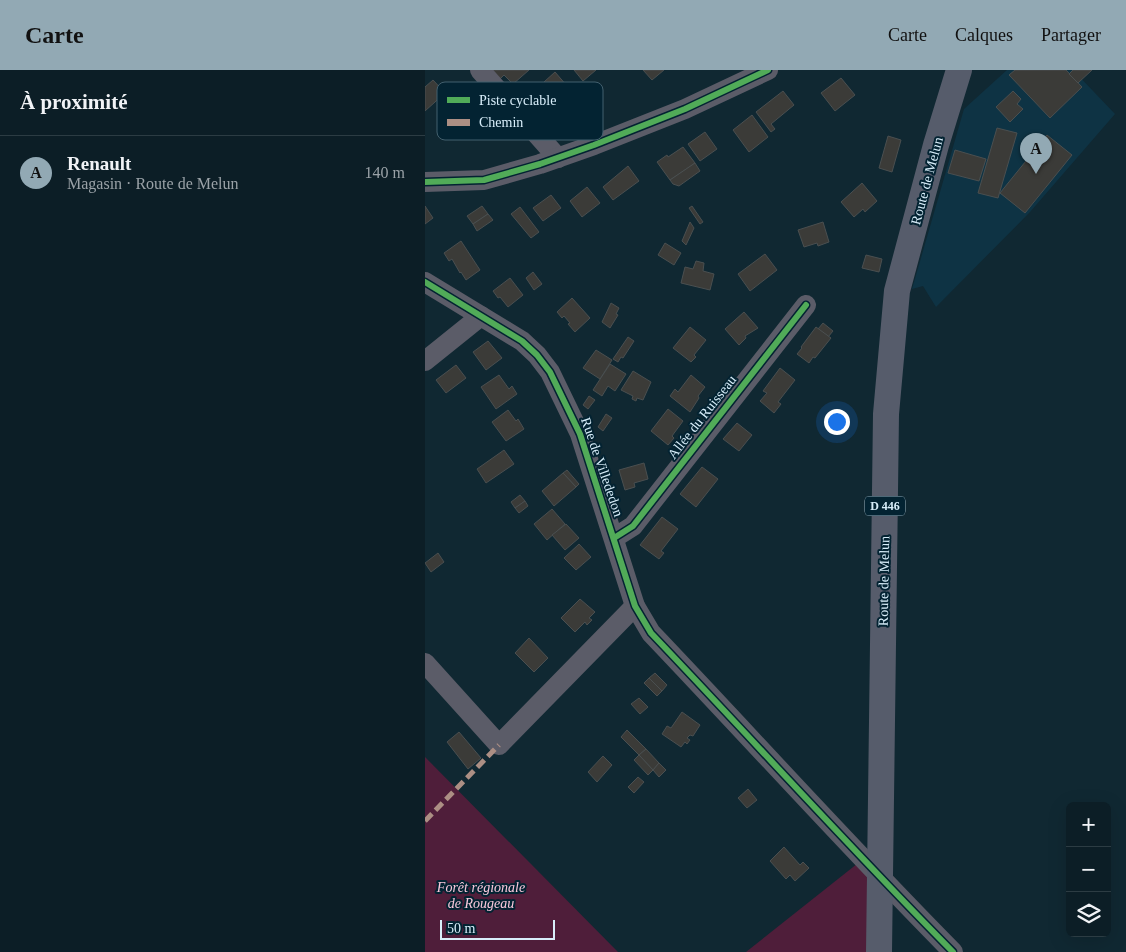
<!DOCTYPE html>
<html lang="fr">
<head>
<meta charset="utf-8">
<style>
	:root { --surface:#0c1e26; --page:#15272e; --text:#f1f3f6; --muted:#9aa2a7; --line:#2c3c43; --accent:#92a9b4 }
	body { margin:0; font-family:"Times New Roman",serif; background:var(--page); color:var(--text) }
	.controls { position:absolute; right:15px; bottom:15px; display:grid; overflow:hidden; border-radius:8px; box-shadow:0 5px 20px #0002 }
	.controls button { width:45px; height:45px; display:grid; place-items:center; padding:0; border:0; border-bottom:1px solid var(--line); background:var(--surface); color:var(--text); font:25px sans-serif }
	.scale { position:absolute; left:15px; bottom:12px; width:115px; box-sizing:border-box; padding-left:5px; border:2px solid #d8eefa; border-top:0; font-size:14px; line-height:18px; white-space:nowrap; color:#d8eefa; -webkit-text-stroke:4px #032332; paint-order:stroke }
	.you { position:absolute; left:411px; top:351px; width:18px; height:18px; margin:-12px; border:4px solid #fff; border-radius:50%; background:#1a73e8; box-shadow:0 0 0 8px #1a73e833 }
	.badge { display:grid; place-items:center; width:32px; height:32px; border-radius:50%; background:var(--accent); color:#111; font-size:16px; font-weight:700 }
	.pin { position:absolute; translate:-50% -41px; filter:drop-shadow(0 1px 2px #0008) }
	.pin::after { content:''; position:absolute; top:26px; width:18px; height:15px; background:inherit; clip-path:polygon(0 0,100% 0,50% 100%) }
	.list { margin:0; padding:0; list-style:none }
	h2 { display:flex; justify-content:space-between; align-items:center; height:65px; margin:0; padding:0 20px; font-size:21px }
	h2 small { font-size:16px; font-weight:400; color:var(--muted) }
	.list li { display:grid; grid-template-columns:32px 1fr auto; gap:15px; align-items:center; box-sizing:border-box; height:75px; padding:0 20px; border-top:1px solid var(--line) }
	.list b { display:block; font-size:19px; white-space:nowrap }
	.list p { margin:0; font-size:16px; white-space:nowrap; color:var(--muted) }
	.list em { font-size:16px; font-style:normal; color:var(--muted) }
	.icon { flex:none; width:28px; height:28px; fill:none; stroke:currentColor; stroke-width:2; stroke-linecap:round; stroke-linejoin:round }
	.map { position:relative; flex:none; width:701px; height:882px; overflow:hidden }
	header { display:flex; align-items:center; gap:30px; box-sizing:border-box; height:70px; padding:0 25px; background:var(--accent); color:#111 }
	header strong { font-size:24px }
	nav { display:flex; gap:28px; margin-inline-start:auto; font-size:18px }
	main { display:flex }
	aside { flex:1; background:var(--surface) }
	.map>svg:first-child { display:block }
</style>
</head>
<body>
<header>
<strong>Carte</strong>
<nav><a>Carte</a><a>Calques</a><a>Partager</a></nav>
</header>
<main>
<aside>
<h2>À proximité<small></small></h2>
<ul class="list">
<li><span class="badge">A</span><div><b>Renault</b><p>Magasin · Route de Melun</p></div><em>140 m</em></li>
</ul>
</aside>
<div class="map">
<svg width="701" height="882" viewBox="0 0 701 882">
	<rect width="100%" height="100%" fill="#102832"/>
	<!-- built -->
	<path fill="#0e3344" d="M582 0H648L690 44 605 142 511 237 498 216 487 219 539 39Z"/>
	<!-- green -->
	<g fill="#4f1e3a">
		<path d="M0 687 193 882H0Z"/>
		<path d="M442 786 444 882H321Z"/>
	</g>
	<!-- building -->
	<g fill="#3b3b38" stroke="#4a4f50">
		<path d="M64 0H104L88 14 79 5 73 11Z"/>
		<path d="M149 0H171L158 11Z"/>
		<path d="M218 0H239L227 10Z"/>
		<path d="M590 0H641L657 17 625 48 584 5Z"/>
		<path d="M648 0H667L653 13 644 4Z"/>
		<path d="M130 2 142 16 132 25 119 12Z"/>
		<path d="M416 8 430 25 410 41 396 23Z"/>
		<path d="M8 10 20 23 0 41V17Z"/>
		<path d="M358 21 369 35 346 54 350 59 346 62 331 42Z"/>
		<path d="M588 21 596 29 592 34 598 39 585 52 571 37Z"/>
		<path d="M327 45 343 67 324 82 308 60Z"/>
		<path d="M572 58 592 63 573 128 553 123Z"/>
		<path d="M280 62 292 79 275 91 263 74Z"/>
		<path d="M622 65 647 85 600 143 575 123Z"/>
		<path d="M463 66 476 70 467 102 454 98Z"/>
		<path d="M258 77 270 93 245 110 232 92 242 85 243 87Z"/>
		<path d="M530 80 561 89 554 111 523 103Z"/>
		<path d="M270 93 275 101 254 116 248 114 245 110Z"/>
		<path d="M203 96 214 111 188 130 178 117Z"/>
		<path d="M437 113 452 131 440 142 438 139 429 147 416 132Z"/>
		<path d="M162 117 175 133 157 147 145 131Z"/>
		<path d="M126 125 136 138 118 151 108 138Z"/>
		<path d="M0 136 8 148 0 154Z"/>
		<path d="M57 136 63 144 48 154 42 146Z"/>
		<path d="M267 136 278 152 275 154 264 138Z"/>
		<path d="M95 137 114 162 106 168 86 144Z"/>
		<path d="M63 144 68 150 52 161 48 154Z"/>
		<path d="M265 152 269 158 261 175 257 171Z"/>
		<path d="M398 152 404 172 393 176 392 173 379 177 373 160Z"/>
		<path d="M36 171 55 200 41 210 36 202 35 203 27 189 24 191 19 183Z"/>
		<path d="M240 173 256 183 249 195 233 185Z"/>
		<path d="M340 184 352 200 325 221 313 204Z"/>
		<path d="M441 185 457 189 454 202 437 198Z"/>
		<path d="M271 191 279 193 278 201 289 204 285 220 256 213 260 197 268 199Z"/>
		<path d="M108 202 117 214 109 220 101 208Z"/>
		<path d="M85 208 98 225 83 237 75 227 73 228 68 221Z"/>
		<path d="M147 228 165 248 150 262 143 254 145 253 139 246 137 248 132 242Z"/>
		<path d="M186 233 194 238 191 244 193 245 185 258 177 252Z"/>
		<path d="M319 242 333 258 320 266 321 268 314 275 300 259Z"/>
		<path d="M398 253 408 261 403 267 393 259Z"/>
		<path d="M265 257 281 270 269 285 271 287 266 292 248 278Z"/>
		<path d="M391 257 406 268 390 288 388 287 384 293 372 284 377 278 376 277Z"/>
		<path d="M203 267 209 271 198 288 196 287 193 292 188 289Z"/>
		<path d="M63 271 77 288 61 300 48 282Z"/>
		<path d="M171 280 187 290 175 309 158 298Z"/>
		<path d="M185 294 201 304 190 321 183 316 177 326 168 320Z"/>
		<path d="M31 295 41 308 21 323 11 310Z"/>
		<path d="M355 298 370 310 353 332 356 334 349 343 335 331 342 323 338 321Z"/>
		<path d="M208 301 226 312 218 330 212 328 211 331 207 329 208 326 196 320Z"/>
		<path d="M74 305 84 319 87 316 92 324 71 339 56 317Z"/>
		<path d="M266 305 280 317 273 326 274 328 265 342 245 326 250 319 253 322Z"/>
		<path d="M164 326 170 330 163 339 158 335Z"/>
		<path d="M243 339 258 351 247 366 249 368 243 375 226 361Z"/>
		<path d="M83 340 91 351 93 349 99 359 81 371 67 352Z"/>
		<path d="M181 344 187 348 178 361 173 357Z"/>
		<path d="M312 353 327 365 314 381 298 369Z"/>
		<path d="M79 380 89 394 61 413 52 399Z"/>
		<path d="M219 393 223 409 209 413 210 417 200 420 194 400Z"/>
		<path d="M277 397 293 409 271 437 255 424Z"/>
		<path d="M142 400 154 414 151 417 138 403Z"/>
		<path d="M138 403 151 417 129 436 117 421Z"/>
		<path d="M95 425 100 431 90 438 86 432Z"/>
		<path d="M100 431 103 436 94 443 90 438Z"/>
		<path d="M127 439 140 454 122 470 109 454Z"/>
		<path d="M237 447 253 459 236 481 239 483 234 489 215 475Z"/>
		<path d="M141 454 154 468 140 480 127 465Z"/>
		<path d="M154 474 166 487 151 500 139 488Z"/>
		<path d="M13 483 19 492 6 502 0 493Z"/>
		<path d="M155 529 170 542 164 548 167 550 162 555 160 552 150 562 136 548Z"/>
		<path d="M104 568 123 588 109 602 90 583Z"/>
		<path d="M230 603 242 615 237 621 224 608Z"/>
		<path d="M224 608 237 621 232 626 219 613Z"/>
		<path d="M214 628 223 637 215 644 206 634Z"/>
		<path d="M257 642 275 655 268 666 265 665 262 668 265 670 262 674 260 672 256 677 237 664 242 656 246 658Z"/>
		<path d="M202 660 221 679 214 685 196 667Z"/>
		<path d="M34 662 56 688 43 699 22 672Z"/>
		<path d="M221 679 234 693 228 700 214 685Z"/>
		<path d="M214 685 228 700 223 705 209 690Z"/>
		<path d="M178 686 187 695 172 712 163 702Z"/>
		<path d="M234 693 241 700 234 707 228 700Z"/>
		<path d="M213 707 219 712 209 723 203 717Z"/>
		<path d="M323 719 332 730 322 738 313 728Z"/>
		<path d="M359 777 375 795 378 792 384 798 370 811 365 805 361 809 345 791Z"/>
	</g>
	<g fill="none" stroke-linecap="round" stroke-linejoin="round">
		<!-- minor -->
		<g stroke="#5b5c68" stroke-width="20">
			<path d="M55 0 133 88"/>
			<path d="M0 112 59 110 115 94 169 75 260 39 343 0"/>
			<path d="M0 212 97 271 112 285 125 302 155 364 210 536 226 563C327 669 425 778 528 882"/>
			<path d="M0 291 56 246"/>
			<path d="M189 468 208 456 381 235"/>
			<path d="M0 593 74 675 210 536"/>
		</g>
		<!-- major -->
		<path stroke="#565c6b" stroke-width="26" d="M454 882 461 344 472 221 511 75 534 0"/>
		<!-- quiet -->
		<path stroke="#ac8f84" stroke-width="5" stroke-dasharray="10 5" stroke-linecap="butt" d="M0 751 74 675"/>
		<defs>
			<g id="cycleway">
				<path d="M0 112 59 110 115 94 169 75 260 39 343 0"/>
				<path d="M0 212 97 271 112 285 125 302 155 364 210 536 226 563C327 669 425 778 528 882"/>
				<path d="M189 468 208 456 381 235"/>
			</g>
		</defs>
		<!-- cycleway casing -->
		<use href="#cycleway" stroke="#032332" stroke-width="9"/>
		<!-- cycleway -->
		<use href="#cycleway" stroke="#51ab58" stroke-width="6"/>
	</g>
	<g text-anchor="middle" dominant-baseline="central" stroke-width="4" stroke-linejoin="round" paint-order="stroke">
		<!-- shield labels -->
		<rect fill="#032332" stroke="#98b1be" stroke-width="1" x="440" y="426.5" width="40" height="19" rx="4"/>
		<g font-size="12" font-weight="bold" fill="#d8eefa">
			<text x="460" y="436">D 446</text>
		</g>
		<!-- street labels -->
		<g font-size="14" fill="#d8eefa" stroke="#032332">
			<text transform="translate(502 111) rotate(-75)">Route de Melun</text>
			<text transform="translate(277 347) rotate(-52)">Allée du Ruisseau</text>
			<text transform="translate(177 397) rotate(71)">Rue de Villededon</text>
			<text transform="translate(459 511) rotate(-89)">Route de Melun</text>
		</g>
		<!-- park labels -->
		<g font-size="14" font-style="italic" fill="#fac8dc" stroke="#032332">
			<text x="56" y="817">Forêt régionale<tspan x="56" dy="16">de Rougeau</tspan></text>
		</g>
	</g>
	<!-- legend -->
	<rect x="12" y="12" width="166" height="58" rx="8" fill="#032332" stroke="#43606e" stroke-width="1"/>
	<rect x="22" y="27" width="23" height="6" fill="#51ab58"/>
	<rect x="22" y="49" width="23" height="7" fill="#ac8f84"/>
	<g font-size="14" fill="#d8eefa">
		<text x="54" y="35">Piste cyclable</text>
		<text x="54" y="57">Chemin</text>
	</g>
</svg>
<div class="controls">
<button>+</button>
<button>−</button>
<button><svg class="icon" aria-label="layers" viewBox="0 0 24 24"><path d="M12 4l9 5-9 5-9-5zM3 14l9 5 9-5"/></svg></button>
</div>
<div class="scale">50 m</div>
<div class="you"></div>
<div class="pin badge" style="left:611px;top:104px">A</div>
</div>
</main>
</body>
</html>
